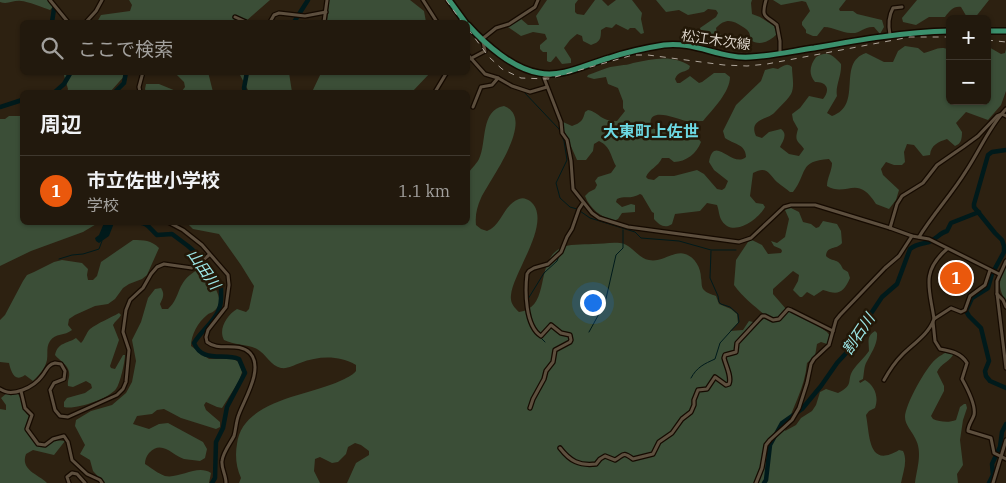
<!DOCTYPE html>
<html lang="ja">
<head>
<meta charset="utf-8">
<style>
	:root { --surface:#22190d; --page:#2e261b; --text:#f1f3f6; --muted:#a2a09d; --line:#3f382e; --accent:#ea580c }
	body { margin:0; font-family:"IBM Plex Serif","Noto Sans JP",serif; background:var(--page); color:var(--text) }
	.controls { position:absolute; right:15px; top:15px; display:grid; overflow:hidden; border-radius:8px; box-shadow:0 1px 4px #0004 }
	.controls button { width:45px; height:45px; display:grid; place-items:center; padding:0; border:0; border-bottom:1px solid var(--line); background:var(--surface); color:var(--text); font:25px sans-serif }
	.you { position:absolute; left:592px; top:302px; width:18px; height:18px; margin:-12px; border:4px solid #fff; border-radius:50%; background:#1a73e8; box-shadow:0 0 0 8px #1a73e833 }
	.badge { display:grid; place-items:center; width:32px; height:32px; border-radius:50%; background:var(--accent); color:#fff; font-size:16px; font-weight:700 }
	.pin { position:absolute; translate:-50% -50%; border:2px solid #fff; box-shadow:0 1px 5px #0006 }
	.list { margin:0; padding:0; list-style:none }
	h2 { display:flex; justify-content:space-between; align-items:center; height:65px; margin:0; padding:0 20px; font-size:21px }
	h2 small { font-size:16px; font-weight:400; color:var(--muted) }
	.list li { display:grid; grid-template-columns:32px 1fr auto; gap:15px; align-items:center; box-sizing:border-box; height:70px; padding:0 20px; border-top:1px solid var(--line) }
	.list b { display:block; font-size:19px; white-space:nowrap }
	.list p { margin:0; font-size:16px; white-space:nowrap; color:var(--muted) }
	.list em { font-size:16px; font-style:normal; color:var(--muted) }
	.icon { flex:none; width:28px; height:28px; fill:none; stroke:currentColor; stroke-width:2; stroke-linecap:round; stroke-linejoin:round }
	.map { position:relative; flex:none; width:1006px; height:483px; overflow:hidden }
	.search { position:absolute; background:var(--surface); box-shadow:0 1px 4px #0004; left:20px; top:20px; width:450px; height:55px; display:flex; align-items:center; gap:12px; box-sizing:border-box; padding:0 18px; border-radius:8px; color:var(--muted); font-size:19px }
	.panel { position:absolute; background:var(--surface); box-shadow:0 1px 4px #0004; left:20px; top:90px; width:450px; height:135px; border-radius:8px }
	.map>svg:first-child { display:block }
</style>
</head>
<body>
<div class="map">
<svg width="1006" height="483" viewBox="0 0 1006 483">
	<rect width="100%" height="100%" fill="#2d2111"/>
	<!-- forest -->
	<g fill="#3b4e37">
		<path d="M0 0H49L53 7 50 10C44 8 27 1 21 1 13 0 8 5 0 2Z"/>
		<path d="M129 0H270L245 22H97L101 15 130 11 132 5Z"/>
		<path d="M329 0H410L424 11 426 22H419L413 20 409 22H327Z"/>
		<path d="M547 0H578L575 4V12L577 14 584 15 595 0H602L608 6 616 0H632L642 13 641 19 644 33 641 34 635 28H630L628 30 616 24 612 28 606 27 601 30C601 39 600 42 591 45L583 41 582 36 577 34 570 40 564 48 571 59V63L562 64 556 56 551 62H549L547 61V52H543L540 49V45L547 39 545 34 533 32 521 36 508 27 521 19 528 25H539L536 16Z"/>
		<path d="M656 0H752L751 3 752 14 760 17 774 26 777 34C769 42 760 46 750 40 751 33 748 30 743 27 732 20 726 18 716 28L717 33 726 37 723 41 717 42 713 37 701 33 700 28 716 17 718 13 716 10 708 9 704 12 688 15 679 10 666 12Z"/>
		<path d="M773 0H846L839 9 840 11H853L857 14 882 20 884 27 880 34 874 27C864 26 860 34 851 33 841 33 834 27 824 27L817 36H813L806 33V30L802 25V22L810 11 806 2 802 1 781 5Z"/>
		<path d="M917 0H989L974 19H968L961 7C953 6 950 11 945 17H929L916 25 903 22 902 18Z"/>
		<path d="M905 46 918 48 924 53C934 51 939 45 950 50V101H987V46L1001 54 1005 53 1006 49V91L1001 105 988 120 966 112 956 123 962 132C962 139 961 144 955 146L947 139C938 142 931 145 930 155L923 156 914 145 907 144 904 152 905 162 902 165H894L886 162 881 169 883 175 899 190 896 200 889 209 876 204C857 173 847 198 827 186 827 178 832 171 832 163L829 159C798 161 808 173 793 192H790C786 189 781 185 777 182 769 174 767 165 753 173L750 196 756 203 763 204 765 207C759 219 733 238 722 221 719 217 719 210 717 205L707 203 700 211 675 214 672 224C665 229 659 225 654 219V213L652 212 642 195 640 194C629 200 626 195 617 199L616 202 622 207 631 204 635 205V212L622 213 618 219 614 221C601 217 590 209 585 196L589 192 595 189 597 185 595 181 598 177 611 173 616 166C610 155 611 147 599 141L594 144 593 151 586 160H577L562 126 563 122 572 126C581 123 583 120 585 112L588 110C601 113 599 121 617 121L625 111 623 108V101L618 88 608 84 606 77 594 79 587 77 588 75C595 73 600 70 607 68 616 65 625 66 633 63 652 59 673 54 690 66L689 69C683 73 678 71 675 79L677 83H680L690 76 699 83 702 82 714 73H725L730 77C730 92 713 109 703 121 698 121 692 122 686 121 677 119 646 105 651 127L654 129 672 130 681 135 696 136 701 142C697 153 686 162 674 162L669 158H662C658 167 649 169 646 177L648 179 654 180 659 176H674L697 170 704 174 717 189 722 190 725 188 728 181 714 170 709 162C714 133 732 169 746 157 746 144 733 144 725 138L723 131 736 105 761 81 765 70 773 68 778 69C783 66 787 62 792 67 792 76 795 86 791 94 789 98 779 108 775 112 769 120 748 118 756 136L762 138 769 132 781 129C788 134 783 141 780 147L789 154 799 156 804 149C798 140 794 142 798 129L793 120 792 114 800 108 809 96 823 99C827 95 830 86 822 83 820 82 817 82 815 82 808 74 810 65 816 57 828 50 833 55 841 64 842 75 835 86 837 96L827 113 832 116C864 105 836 63 866 53L884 62H893L898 51Z"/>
		<path d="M63 72H127V73L110 92H67L68 89Z"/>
		<path d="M208 72 213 92H146L145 89 146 84H159L176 91H182L185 87 184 82 175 73Z"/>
		<path d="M239 73H289L292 92H249Z"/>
		<path d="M321 73V72L430 73 412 92H312Z"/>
		<path d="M504 106C537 118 490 179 481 198 477 207 475 215 476 225L481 229 487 231C502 225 503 205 519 199 523 197 527 199 530 201 554 220 513 272 511 295 510 303 514 307 519 312 551 308 535 263 559 249 569 243 582 245 593 244 602 244 611 242 620 243 632 244 637 258 649 260 661 263 675 250 685 254 695 257 701 268 701 278 702 282 701 285 703 289 706 293 711 294 716 296L719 304 731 309 737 314 738 323 730 331 743 330 749 321 757 323 767 317C756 307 743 298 734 285L736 260 748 242 752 240 762 245 768 254 781 253 782 251 781 249 774 246 771 241 777 243 785 237 789 219 785 210 789 207 799 212 803 222 811 224 816 228 819 227 823 221 837 224 841 231 842 243C837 250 827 245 826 256 833 263 838 257 843 269L848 272 850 278C843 294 838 295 823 290L814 296 807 292 802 297H800L793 290 798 281 799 275 793 271 773 289V294L786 309 814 323 827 332 830 336 827 344 821 342 817 344 815 356 807 363C805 388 792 408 785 431L796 425 801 418 812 411 816 405 820 392 826 389 838 393C855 384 846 381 853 370 858 363 864 358 869 351 869 343 866 336 875 331L877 333C878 344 871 353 866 363 864 367 864 374 863 379L859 381 860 383 865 380C875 386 879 397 875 408L869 411 866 415C870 436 868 469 899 450L903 451C908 461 903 472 901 483H347L356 463 369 455V451L361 445 355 443 348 447 346 454 338 462 332 463 320 457 315 459 314 471 320 483H239L241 478C236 467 235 455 237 444 242 400 308 396 340 381 346 378 352 376 356 371V365C338 355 319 356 300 363 294 365 288 369 281 368 271 366 266 354 257 349 247 344 234 345 224 340 218 329 227 315 237 309L246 312 249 309 254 286 241 265 219 234 193 229 187 223 468 222C468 212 465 183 468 175 469 170 476 165 479 159 487 143 480 110 504 106Z"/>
		<path d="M9 116H22V222L98 223 83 232 31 251 0 266V119H5Z"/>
		<path d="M133 240C144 240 151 240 159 248L147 275 142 279 129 284 123 288 115 299 108 304 95 306 75 315 69 319 68 325 72 330C65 336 55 333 50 341 46 347 48 353 47 360 45 369 39 375 33 381L25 375C14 383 11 371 9 363L0 362V320L5 315 23 281 27 275 34 272 54 262 62 260 82 263 88 269 87 275 88 280H93L97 276 101 262Z"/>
		<path d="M1006 265V302C997 286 999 281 1006 265Z"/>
		<path d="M197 270C205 274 209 279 214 286 219 295 223 304 214 311 212 313 209 313 207 315 198 322 191 335 191 346L209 359H233L239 362 242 372 239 381 222 408 217 407 206 402 204 405 206 410 220 422V427L216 429 181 418 164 409 157 410 152 414 137 416 133 424 149 429 159 424 168 423 203 442 207 449 205 458 200 461C195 460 189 460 184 459 173 456 162 439 149 453 146 457 145 460 145 464 151 468 159 474 165 476 180 479 197 464 211 473L209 483H104L93 471 90 460 80 454 85 445 75 426 76 420 91 411 112 405 126 393 132 382 136 361 132 340 141 322 148 298 155 289 161 288C165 294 163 298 160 304L162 309H168C182 296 175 283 197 270Z"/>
		<path d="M119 313 121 315C119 319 115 321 113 325L119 340 110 366 111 368 115 369 123 355H125C125 362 120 384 116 389 108 399 76 410 64 407V402L67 398 85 393 92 388 91 384 86 381 73 387 68 386C67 380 70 378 69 372 68 365 59 360 55 355 58 342 67 344 76 338L81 343C85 339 86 333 90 329 98 323 110 318 119 313Z"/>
		<path d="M949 351 954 353C951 361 940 364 937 372L944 386V391L931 416 933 419C940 422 949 423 956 420L960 407 964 404H966L967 408 963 420 960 440 963 465 957 474 958 483H915C917 468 923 452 915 438 912 431 905 425 905 417 905 405 926 367 936 359 939 356 945 353 949 351Z"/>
		<path d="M7 393H17C24 400 21 410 29 416L25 428 32 437 35 443 47 446 55 440 65 441 54 455 33 450 26 454C20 470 38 474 47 483H0V409L6 410V405L1 398Z"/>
	</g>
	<!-- water -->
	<path fill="#001a1b" d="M104 223H114L109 236 99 243 96 241 95 238 99 235Z"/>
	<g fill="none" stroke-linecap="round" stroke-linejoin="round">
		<!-- stream -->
		<g stroke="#001a1b" stroke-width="1">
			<path d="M421 0 435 22"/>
			<path d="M476 66 480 72 485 76"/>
			<path d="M498 80 510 87"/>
			<path d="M523 91 559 129 564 141 567 160 556 183 560 198 570 207 577 209 590 218 635 232 641 238 679 241 711 250H736"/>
			<path d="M570 229 577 209"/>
			<path d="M59 259 72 255 83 254 96 250 99 249 102 241"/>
			<path d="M528 299 544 273 557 261 559 256"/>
			<path d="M535 332 545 342"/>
			<path d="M589 332 605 303 616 255 623 248V230"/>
			<path d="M691 378C697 367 704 364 715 359L720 343 739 322 738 314 730 307 721 304 719 302 718 296 710 278 711 251"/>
		</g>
		<!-- river -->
		<g stroke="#001a1b" stroke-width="4.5">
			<path d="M52 22 54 9"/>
			<path d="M294 22 308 0"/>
			<path d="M55 92 64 84 71 72"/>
			<path d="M115 92 124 83 126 72"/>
			<path d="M245 92 244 88 247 72"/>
			<path d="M0 107 22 100"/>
			<path d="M1006 150 992 152 988 155 974 204V207L995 233 1002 240 1004 246V252L992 274 988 288 972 298 966 311 969 316 981 328 989 361 985 371 986 376 990 381 1006 388"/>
			<path d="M135 222C149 223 148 227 157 235L172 234 188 246 196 253 201 265 215 284 221 288C221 295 222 303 219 309 216 320 200 332 194 343 202 363 223 353 239 359L245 373 227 407 223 428 216 442 215 478 212 483"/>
			<path d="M764 483 766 480 770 445 782 423 802 409 821 386 837 363 848 351 858 333 882 297 897 284 910 249C916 244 922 244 929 242 936 239 940 233 947 231L951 223 979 212"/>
			<path d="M989 483 993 475 992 464 1000 447 1002 432 1006 424"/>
		</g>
		<defs>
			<g id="minor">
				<path d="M50 0 68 22"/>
				<path d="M423 0 437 22"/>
				<path d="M766 0C761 18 765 15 777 25L780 41V53"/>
				<path d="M235 17 246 22"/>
				<path d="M86 22 96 11 102 0"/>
				<path d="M270 22 274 15 279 13 305 16 326 12"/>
				<path d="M324 22 327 0"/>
				<path d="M890 35C888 25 888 17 893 8L902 7"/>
				<path d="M481 40 496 28 509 24 535 7 538 0"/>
				<path d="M468 55 485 74 498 78 512 86 530 92 547 87"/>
				<path d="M468 60 485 51 483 42"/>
				<path d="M551 75 544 78 561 122 562 133 567 140 571 161 573 189 592 213 599 218 628 227 739 242 751 238 784 207 791 205H815L890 228 912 236 929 239 999 274"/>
				<path d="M140 92 139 87 143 72"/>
				<path d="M435 92 447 72"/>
				<path d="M473 107 481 87 492 85 498 78"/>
				<path d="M1002 114 1006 116"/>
				<path d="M168 222 183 230 202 245 228 275 229 285 226 307 208 330 206 337 207 342C219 352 238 341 250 353 264 368 245 398 239 414 236 421 236 429 234 436 230 444 223 452 222 461 221 468 226 475 226 483"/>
				<path d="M890 228 897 204 902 196 923 183 937 165 963 147 978 136 997 116 1002 114"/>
				<path d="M919 237C933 214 952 194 966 171 980 150 989 127 1006 109"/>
				<path d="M1006 261 997 281V293L1006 368"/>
				<path d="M997 294 1003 300 1006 307"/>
				<path d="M934 319 951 308 961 312 965 310 970 296 985 285 990 270"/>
				<path d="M933 322 935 341 940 349C951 351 961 353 967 363L962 379C967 388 976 406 974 415 972 421 968 425 968 431L991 438 994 453 1006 459"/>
				<path d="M884 380C889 371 895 362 902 355 913 344 929 334 934 319 930 290 920 272 947 249"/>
				<path d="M0 389C12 398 34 387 42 376 47 370 47 365 55 363L61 364 65 371 64 379 54 383 50 390 55 410 60 416 68 417 117 395 123 389 126 382 129 350 123 332 126 310 130 300 143 288 151 274 157 267 164 264 192 268 196 266 209 255"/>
				<path d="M21 391 25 408 32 415 27 429 38 444 45 445 53 439 64 436 68 442 72 460 87 474 100 480 102 483"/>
				<path d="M530 408 533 399 544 379 546 371 553 362 555 350 570 342 571 340 570 335 561 333 551 325 541 336C525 326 525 291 527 274L529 271 534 268 548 264 561 252 567 237 572 229 579 209 583 203"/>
				<path d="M560 448C570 461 579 466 596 464L600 459 605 456 615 460C624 455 622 451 633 459L653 454 659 442 672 433 682 419 691 412 694 405V400L698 390 707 389 715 377 726 385 729 384C732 377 726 366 724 358L725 355 736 352 737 343 762 316H765L773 320 779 319 788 309 791 310 833 331"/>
				<path d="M69 483 67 477 72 473 77 474 85 483"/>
				<path d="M756 483 762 468 766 445 770 440 792 420 799 408 807 383 811 364 814 359 829 345 836 320 840 315 885 268 899 256 912 236"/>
				<path d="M993 483 1006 440"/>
			</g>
			<g id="major">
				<path d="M449 0 465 22"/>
				<path d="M468 25C485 44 513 69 539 73 562 78 587 64 609 58 627 52 645 48 664 45 694 41 721 59 750 57 772 56 793 51 814 48 859 40 904 32 950 31"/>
				<path d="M987 31H1006"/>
			</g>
		</defs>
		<!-- minor casing -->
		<use href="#minor" stroke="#150a00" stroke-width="5.5"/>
		<!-- major casing -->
		<use href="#major" stroke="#150a00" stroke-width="8"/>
		<!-- minor -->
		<use href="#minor" stroke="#5d4f3e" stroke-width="3"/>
		<!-- major -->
		<use href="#major" stroke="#3b906d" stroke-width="5"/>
		<!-- rail -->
		<g stroke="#afa69b" stroke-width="1" stroke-dasharray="6 6" stroke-linecap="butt">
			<path d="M446 0 462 22"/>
			<path d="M468 29 489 57 502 69 521 78 548 79 633 55H648L724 65 747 66 767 64 910 37H950"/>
			<path d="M987 40 1006 42"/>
		</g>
	</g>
	<g text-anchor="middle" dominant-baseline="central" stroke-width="5" stroke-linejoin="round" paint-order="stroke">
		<!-- street labels -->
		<g font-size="14" fill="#d9d1c7" stroke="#231808">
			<text transform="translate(716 40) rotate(8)">松江木次線</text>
		</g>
		<!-- water labels -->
		<g font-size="15" font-style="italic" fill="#9ce6e6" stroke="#231808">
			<text transform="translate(204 269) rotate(55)">山田川</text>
			<text transform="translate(858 334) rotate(-56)">割石川</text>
		</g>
		<!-- quarter labels -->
		<g font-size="16" font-weight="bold" fill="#6cd8e2" stroke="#231808">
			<text x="651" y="131">大東町上佐世</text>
		</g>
	</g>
</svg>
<div class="controls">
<button>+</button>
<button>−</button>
</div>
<div class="you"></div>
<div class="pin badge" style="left:956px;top:278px">1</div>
<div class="search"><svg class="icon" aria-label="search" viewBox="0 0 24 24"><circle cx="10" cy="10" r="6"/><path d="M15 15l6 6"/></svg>ここで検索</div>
<section class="panel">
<h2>周辺<small></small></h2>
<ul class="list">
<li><span class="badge">1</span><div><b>市立佐世小学校</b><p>学校</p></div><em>1.1 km</em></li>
</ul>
</section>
</div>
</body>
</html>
